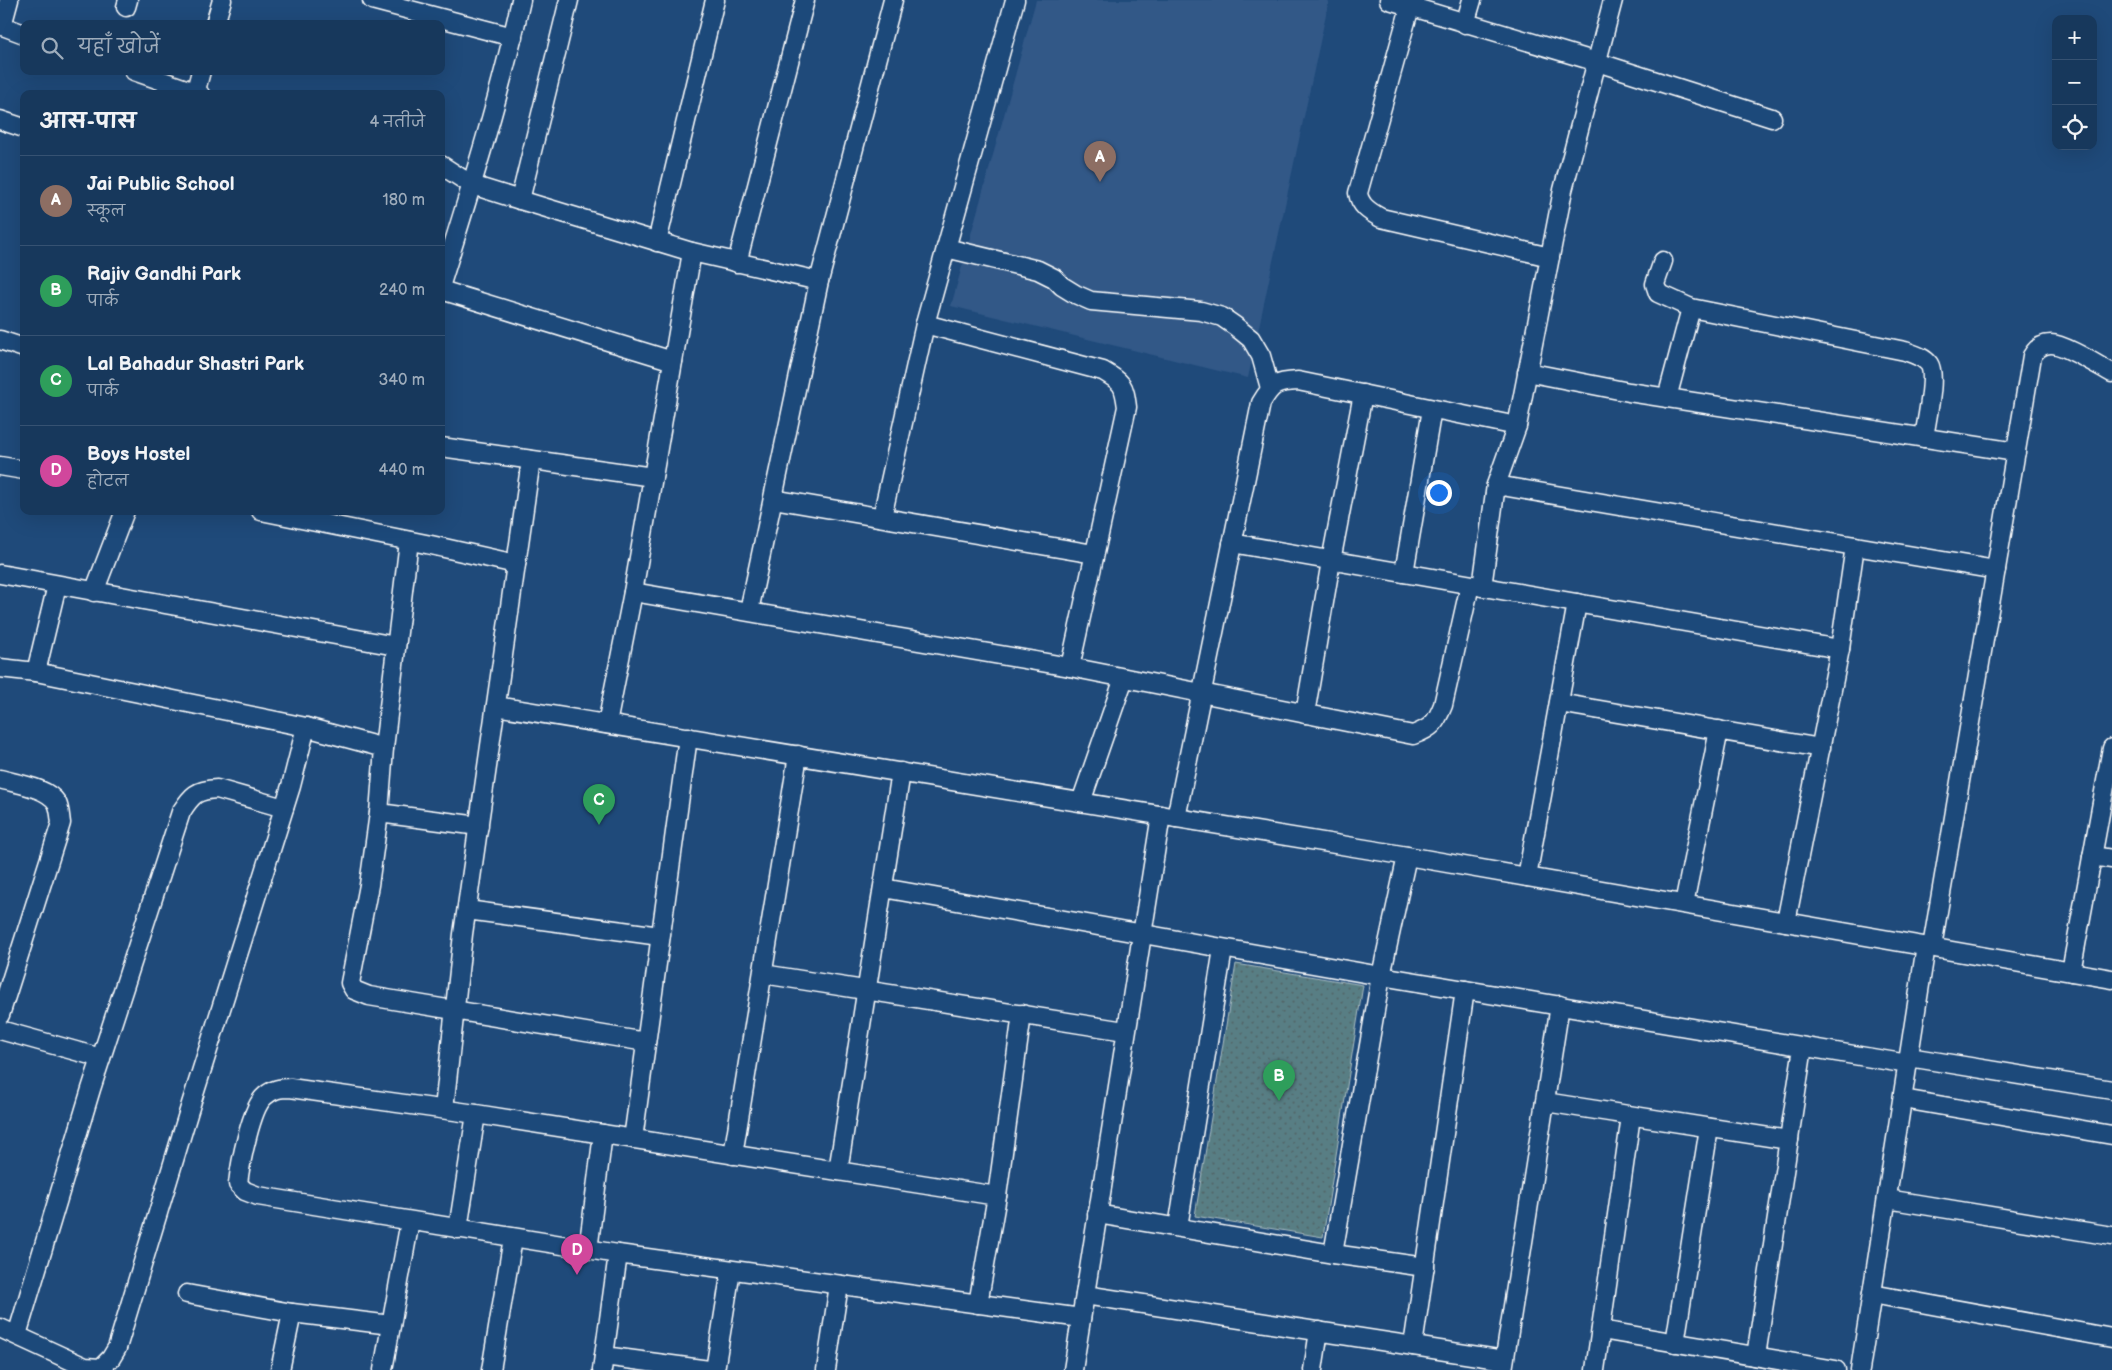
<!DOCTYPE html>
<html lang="hi">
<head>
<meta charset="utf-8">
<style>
	:root { --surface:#17385c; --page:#203f62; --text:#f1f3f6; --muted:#9eacbb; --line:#365272; --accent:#8abfa5 }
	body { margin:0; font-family:"Balsamiq Sans","Playpen Sans Deva",sans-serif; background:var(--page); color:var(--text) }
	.controls { position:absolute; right:15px; top:15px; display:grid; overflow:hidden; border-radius:10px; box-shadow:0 5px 20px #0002 }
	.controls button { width:45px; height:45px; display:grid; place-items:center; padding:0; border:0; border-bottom:1px solid var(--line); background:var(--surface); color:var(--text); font:25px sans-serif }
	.you { position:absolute; left:1438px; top:492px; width:18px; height:18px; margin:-12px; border:4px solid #fff; border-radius:50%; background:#1a73e8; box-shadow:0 0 0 8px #1a73e833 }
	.badge { display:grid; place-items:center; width:32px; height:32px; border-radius:50%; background:var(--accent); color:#fff; font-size:16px; font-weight:700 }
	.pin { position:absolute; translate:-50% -41px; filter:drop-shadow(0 1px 2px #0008) }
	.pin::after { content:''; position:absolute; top:26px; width:18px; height:15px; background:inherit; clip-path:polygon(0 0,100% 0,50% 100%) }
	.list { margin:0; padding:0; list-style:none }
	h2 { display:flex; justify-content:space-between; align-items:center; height:65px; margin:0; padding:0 20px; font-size:21px }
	h2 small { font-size:16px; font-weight:400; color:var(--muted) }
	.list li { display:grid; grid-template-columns:32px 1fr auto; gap:15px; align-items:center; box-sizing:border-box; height:90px; padding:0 20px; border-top:1px solid var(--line) }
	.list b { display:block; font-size:19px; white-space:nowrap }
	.list p { margin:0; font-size:16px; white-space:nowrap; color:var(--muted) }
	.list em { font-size:16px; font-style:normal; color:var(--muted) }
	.icon { flex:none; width:28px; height:28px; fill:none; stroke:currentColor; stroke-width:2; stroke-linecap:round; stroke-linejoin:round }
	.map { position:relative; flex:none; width:2112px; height:1370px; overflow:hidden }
	.search { position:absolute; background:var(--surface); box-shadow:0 5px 20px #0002; left:20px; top:20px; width:425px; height:55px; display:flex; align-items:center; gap:12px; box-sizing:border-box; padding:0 18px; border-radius:10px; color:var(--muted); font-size:19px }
	.panel { position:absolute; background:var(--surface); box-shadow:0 5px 20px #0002; left:20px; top:90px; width:425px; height:425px; border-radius:10px }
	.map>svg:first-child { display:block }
</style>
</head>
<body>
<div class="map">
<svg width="2112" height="1370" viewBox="0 0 2112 1370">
	<defs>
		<pattern id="park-dots" width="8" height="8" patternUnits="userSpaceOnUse" patternTransform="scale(1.25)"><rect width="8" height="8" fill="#587e84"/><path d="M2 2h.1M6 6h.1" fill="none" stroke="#526568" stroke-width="1.8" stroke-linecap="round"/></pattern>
	</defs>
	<rect width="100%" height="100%" fill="#1f4a7a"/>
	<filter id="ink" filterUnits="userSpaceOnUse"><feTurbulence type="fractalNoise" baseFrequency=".02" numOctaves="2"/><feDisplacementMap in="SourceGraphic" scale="10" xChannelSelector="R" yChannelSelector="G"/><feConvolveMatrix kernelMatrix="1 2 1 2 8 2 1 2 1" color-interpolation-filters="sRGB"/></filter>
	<g filter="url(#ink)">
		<!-- built -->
		<path fill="#315887" d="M1036 0H1329L1248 378 951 306Z"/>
		<!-- park -->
		<path fill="url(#park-dots)" stroke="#acbec2" d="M1236 964 1363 985 1323 1237 1195 1216Z"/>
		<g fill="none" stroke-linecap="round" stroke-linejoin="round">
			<defs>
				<g id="minor">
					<path d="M372 0 513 37"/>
					<path d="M1389 0 1597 62 1772 118"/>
					<path d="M126 7 128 0"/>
					<path d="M1410 7 1358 193C1360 206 1370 212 1381 218L1550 257"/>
					<path d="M215 24 222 0"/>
					<path d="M1465 24 1472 0"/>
					<path d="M0 25 24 34"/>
					<path d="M2 26 9 0"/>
					<path d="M134 71 200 94"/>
					<path d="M195 94 201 71"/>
					<path d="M0 120 24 128"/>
					<path d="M441 165 472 185 520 200 692 252 819 281"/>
					<path d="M520 200 569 0"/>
					<path d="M657 242 715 0"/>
					<path d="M946 248 1038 270 1054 278 1062 286 1075 294 1091 301 1201 311 1222 317 1235 326 1251 339 1261 356 1270 388"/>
					<path d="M1663 261 1655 284 1658 293 1691 308 1905 351C1913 354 1924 357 1929 364 1937 376 1926 422 1924 438"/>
					<path d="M737 263 805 0"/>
					<path d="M441 284C470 191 500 96 521 0"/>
					<path d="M441 290 673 361"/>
					<path d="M925 324 1103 371C1123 383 1124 384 1127 407L1070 667"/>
					<path d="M0 340 24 348"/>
					<path d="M1527 372 1629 392 2016 452"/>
					<path d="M1667 398 1691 308"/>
					<path d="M441 447 653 477"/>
					<path d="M0 466 24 470"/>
					<path d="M1496 485 1996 570"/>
					<path d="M773 499 1094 554"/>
					<path d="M261 511 431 545 516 564"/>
					<path d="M882 517 925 324 1015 0"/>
					<path d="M409 541 384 748 379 813 369 885 350 983 354 990 369 996 646 1042"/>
					<path d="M1232 543 1840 649"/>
					<path d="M1404 573 1432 409"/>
					<path d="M0 574 396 646"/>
					<path d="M1482 587 1496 485 1517 426 1563 190 1613 0"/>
					<path d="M94 592 125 511"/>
					<path d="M633 592 1070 667 1413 735C1432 728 1436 723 1443 705L1470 585"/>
					<path d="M749 611 819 281 893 0"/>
					<path d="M0 668 36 672 306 727 384 748"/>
					<path d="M36 672 57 585"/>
					<path d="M1559 703 1821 748"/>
					<path d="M496 706 1384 852 2112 979"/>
					<path d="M1305 714 1331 561 1363 394"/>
					<path d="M607 724 633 592 692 252"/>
					<path d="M0 779C17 784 47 787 57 803 60 809 60 817 61 823L0 1015"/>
					<path d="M1081 802 1124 678"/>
					<path d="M379 813 479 826"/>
					<path d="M1176 818 1261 403C1272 384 1276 382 1298 381L1517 426"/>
					<path d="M2092 856 2112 859"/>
					<path d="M1527 877 1577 603"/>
					<path d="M883 888 1381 976 1908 1064"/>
					<path d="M1684 904 1719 730"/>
					<path d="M467 910 660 936"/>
					<path d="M1786 922 1840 649 1855 546"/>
					<path d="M1932 947 2032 356C2036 349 2042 344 2051 344 2064 344 2099 366 2112 373"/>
					<path d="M2071 972 2112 748"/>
					<path d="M763 974 1125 1031"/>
					<path d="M0 1030 101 1058"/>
					<path d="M1909 1057 2112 1090"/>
					<path d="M1903 1099 2112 1135"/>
					<path d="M1545 1102 1789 1140"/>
					<path d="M444 1109 463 934 531 460"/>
					<path d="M633 1139 688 737"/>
					<path d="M733 1155 798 755"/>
					<path d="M838 1171 901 772"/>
					<path d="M997 1196 476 1114 290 1088C280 1088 273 1089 265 1096 251 1107 240 1165 238 1184L245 1191 258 1196 618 1254 1081 1318"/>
					<path d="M1887 1199 2112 1236"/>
					<path d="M1097 1214 1333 1254 1425 1267"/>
					<path d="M1178 1227 1223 949"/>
					<path d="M458 1229 476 1114"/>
					<path d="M588 1250 603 1134"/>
					<path d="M1333 1254 1381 976 1407 856"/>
					<path d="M187 1294 292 1313 391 1325"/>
					<path d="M1872 1294 2112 1338"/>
					<path d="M1085 1295 1504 1360"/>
					<path d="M978 1304 997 1196 1022 1014"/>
					<path d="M0 1328 85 1367 101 1368 111 1358 117 1348 191 1104 291 786 306 727"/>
					<path d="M1601 1330 1836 1370"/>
					<path d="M17 1335 91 1089 181 812C192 795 196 790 217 789L284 808"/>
					<path d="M1675 1343 1709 1128"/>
					<path d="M1413 1346 1465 990"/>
					<path d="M604 1356 709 1370"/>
					<path d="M1756 1356 1803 1047"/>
					<path d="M280 1370 292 1313"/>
					<path d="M383 1370 410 1221"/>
					<path d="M491 1370 513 1238"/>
					<path d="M602 1370 618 1254"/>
					<path d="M715 1370 731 1270"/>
					<path d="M826 1370 839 1285"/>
					<path d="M1073 1370 1161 815"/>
					<path d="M1313 1370 1319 1331"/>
					<path d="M1503 1370 1560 1005"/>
					<path d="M1595 1370 1631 1116"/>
					<path d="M1860 1370 1926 946"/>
				</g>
			</defs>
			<!-- minor casing -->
			<use href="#minor" stroke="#fff" stroke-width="21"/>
			<!-- minor -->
			<use href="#minor" stroke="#1f4a7a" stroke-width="18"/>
		</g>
	</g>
</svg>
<div class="controls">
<button>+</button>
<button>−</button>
<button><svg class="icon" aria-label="locate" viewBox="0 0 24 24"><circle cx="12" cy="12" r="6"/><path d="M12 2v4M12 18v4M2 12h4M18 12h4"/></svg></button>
</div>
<div class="you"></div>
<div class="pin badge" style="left:1100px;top:182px;background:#8d6e63">A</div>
<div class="pin badge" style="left:1279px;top:1101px;background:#2e9e5b">B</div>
<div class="pin badge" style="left:599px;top:825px;background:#2e9e5b">C</div>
<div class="pin badge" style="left:577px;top:1275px;background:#d1479c">D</div>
<div class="search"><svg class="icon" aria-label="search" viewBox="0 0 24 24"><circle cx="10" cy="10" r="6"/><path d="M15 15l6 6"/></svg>यहाँ खोजें</div>
<section class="panel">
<h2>आस-पास<small>4 नतीजे</small></h2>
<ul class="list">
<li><span class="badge" style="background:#8d6e63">A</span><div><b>Jai Public School</b><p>स्कूल</p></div><em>180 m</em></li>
<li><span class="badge" style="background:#2e9e5b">B</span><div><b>Rajiv Gandhi Park</b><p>पार्क</p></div><em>240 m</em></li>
<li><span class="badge" style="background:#2e9e5b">C</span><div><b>Lal Bahadur Shastri Park</b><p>पार्क</p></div><em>340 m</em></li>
<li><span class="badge" style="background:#d1479c">D</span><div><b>Boys Hostel</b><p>होटल</p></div><em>440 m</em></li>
</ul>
</section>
</div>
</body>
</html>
